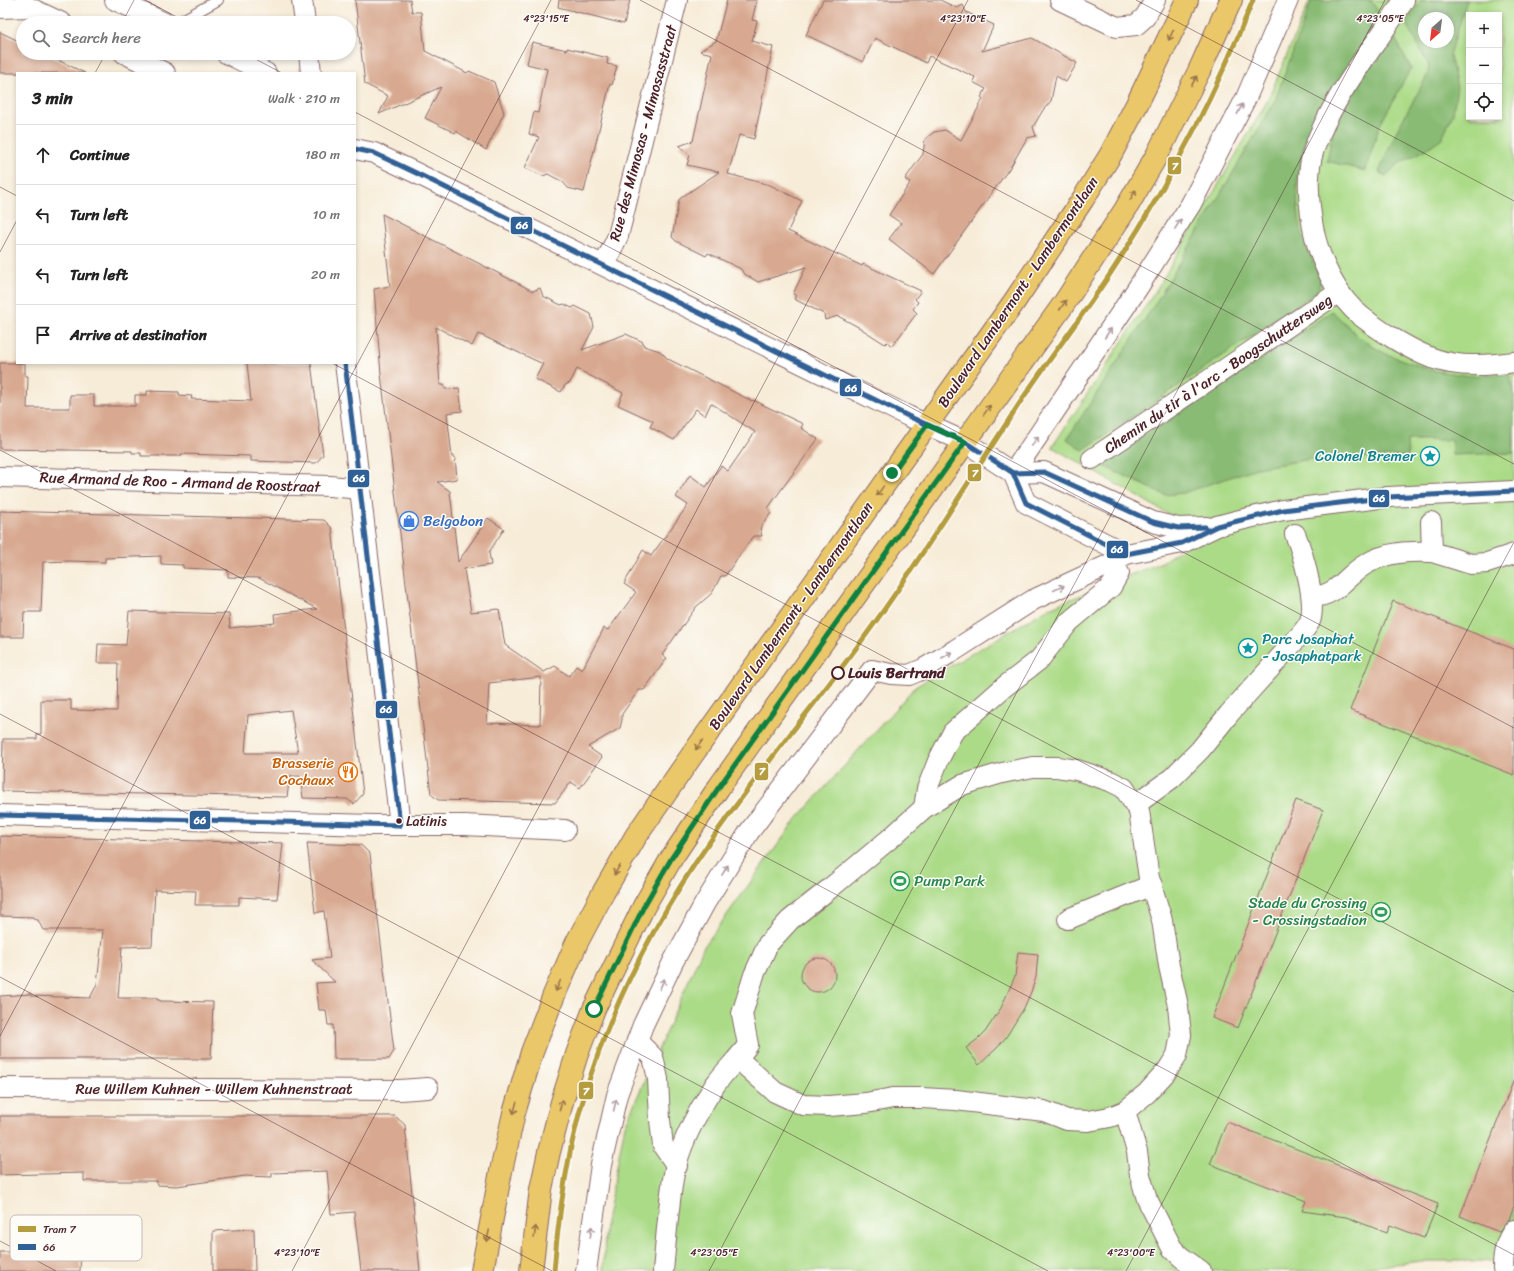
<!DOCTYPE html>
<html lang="en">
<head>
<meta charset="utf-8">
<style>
	:root { --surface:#fff; --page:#f6f6f6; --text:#222; --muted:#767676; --line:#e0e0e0 }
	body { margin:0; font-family:Sriracha,sans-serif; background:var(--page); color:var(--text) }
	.controls { position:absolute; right:12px; top:12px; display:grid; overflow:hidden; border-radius:0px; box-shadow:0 2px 6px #0003 }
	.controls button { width:36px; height:36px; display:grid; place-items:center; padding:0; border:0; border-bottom:1px solid var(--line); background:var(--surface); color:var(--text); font:20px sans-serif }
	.compass { position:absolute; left:1418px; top:12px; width:36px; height:36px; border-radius:50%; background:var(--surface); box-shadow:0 2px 6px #0003; rotate:208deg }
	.stop { position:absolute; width:12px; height:12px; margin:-9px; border:3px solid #0b8043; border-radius:50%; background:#fff }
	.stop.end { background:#0b8043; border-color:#fff; box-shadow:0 1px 4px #0008 }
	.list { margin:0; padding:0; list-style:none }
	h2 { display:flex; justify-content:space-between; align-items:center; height:52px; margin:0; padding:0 16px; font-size:17px }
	h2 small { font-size:13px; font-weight:400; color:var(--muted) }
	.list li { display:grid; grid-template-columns:26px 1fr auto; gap:12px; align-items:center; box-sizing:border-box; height:60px; padding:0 16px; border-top:1px solid var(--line) }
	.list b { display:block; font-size:15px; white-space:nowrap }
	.list em { font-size:13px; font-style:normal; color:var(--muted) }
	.icon { flex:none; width:22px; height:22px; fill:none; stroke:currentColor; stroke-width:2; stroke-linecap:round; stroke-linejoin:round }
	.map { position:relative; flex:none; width:1514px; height:1271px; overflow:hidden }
	.search { position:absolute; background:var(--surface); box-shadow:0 2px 6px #0003; left:16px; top:16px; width:340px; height:44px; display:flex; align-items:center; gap:10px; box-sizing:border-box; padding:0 14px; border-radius:22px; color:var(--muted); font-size:15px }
	.panel { position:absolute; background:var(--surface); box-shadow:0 2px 6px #0003; left:16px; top:72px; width:340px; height:292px; border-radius:0px }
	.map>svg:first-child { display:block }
</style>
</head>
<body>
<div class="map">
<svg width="1514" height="1271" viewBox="0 0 1514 1271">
	<rect width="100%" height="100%" fill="#fdfcf7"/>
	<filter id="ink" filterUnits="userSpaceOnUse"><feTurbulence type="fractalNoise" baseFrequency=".025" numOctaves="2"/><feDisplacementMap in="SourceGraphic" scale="8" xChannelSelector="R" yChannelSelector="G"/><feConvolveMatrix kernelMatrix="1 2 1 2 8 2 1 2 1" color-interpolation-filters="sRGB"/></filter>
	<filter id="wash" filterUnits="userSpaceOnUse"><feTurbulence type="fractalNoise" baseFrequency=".012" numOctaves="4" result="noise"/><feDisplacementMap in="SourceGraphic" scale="16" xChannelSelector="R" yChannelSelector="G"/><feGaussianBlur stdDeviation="0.9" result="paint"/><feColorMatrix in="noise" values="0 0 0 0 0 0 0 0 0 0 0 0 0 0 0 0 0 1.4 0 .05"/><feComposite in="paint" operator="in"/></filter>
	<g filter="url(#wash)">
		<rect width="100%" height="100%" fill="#f7ecd8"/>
		<!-- green -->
		<path fill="#acdb88" stroke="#7b7d5a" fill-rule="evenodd" d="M1310 0H1514V1265L1481 1261H1421L1356 1269 1348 1271H603L606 1222 625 1125 703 948 795 821 915 687 1049 608 1162 562 1203 534 1052 447 1155 292 1268 100ZM1469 15H1499V117H1469ZM1424 18H1448V42H1424Z"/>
		<!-- forest -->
		<g fill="#89bb74" stroke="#6a6d50" fill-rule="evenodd">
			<path d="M1312 0H1370L1379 12V17C1374 31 1363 43 1355 56 1329 94 1304 128 1298 175 1295 199 1299 225 1306 247 1310 257 1317 267 1320 278 1321 283 1319 288 1317 292L1083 450 1067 439 1160 296 1274 103Z"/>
			<path d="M1422 0H1467L1450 55 1457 87 1453 114 1442 138 1425 150 1398 164 1386 176 1379 172 1396 132 1427 76 1429 66 1406 22ZM1424 18H1448V42H1424Z"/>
			<path d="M1392 32 1411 68 1380 125 1365 171 1327 161 1332 135 1344 106Z"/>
			<path d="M1332 311 1359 337 1384 353 1430 370 1471 376 1509 374 1514 391V453L1452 455V440H1407L1408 456 1311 459 1257 468 1183 493 1165 495 1099 464C1179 415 1256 363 1332 311Z"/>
		</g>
		<g id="blocks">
			<!-- building -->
			<g fill="#d8a990" fill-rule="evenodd">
				<path d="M355 0H410L412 12H421L425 51 467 73 469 71 494 82 504 113 486 150 456 131 455 133 425 118 441 87 379 114 388 96 365 84Z"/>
				<path d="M559 0H630L624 24 558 7Z"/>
				<path d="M727 0H757L752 20 757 21 752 41 773 47 754 139 739 135 728 174 770 185 802 201 788 231 862 266 863 264 921 291 915 299 918 302 913 309 917 313 892 346 887 342 885 344 860 328 838 316 825 320 824 314 794 299 796 295 793 294 806 267 758 282 743 273 741 269 708 253 706 256 676 241 672 237 679 200 682 197 719 172 687 165 690 155 679 146 693 141 712 54 700 51 716 41Z"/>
				<path d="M823 0H940L957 8 963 5 966 12 994 25 982 51 1032 38 1077 63 1066 82 1056 76 1051 101 1043 110 1033 127 1036 136 1027 138 1011 166 934 274 889 239 901 223 889 215 910 183 905 179 923 154 925 139 934 132 945 130 961 140 983 99 981 97 986 89 973 82 975 77 929 56 926 63 875 38 863 62 806 35Z"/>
				<path d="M0 32 23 43V53H43L85 73H0Z"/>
				<path d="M532 42 567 50V48L608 58 607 64 617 66 612 85 610 84 584 192 568 188 563 182 548 174 543 176 525 168 539 137 529 134 534 112 538 113 547 69 527 64Z"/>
				<path d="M382 214 533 291 540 288 543 296 561 305 564 304 572 308 575 306 591 314 594 327 582 350 626 334 643 342 644 346 660 351 668 359 752 401 753 400 803 424 801 428 818 439 768 508 771 513 760 528 762 536H753L725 576H721L712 593 696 607 662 655 667 658 644 690H639L622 714V720L620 728 588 747 602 757 580 788 571 782 555 803 438 800 431 794 381 374 374 289 390 286ZM436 327 472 346 478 334 483 336 543 364 535 379 561 392 565 385 570 383 577 369 623 393 618 405 653 421 650 427 674 440 696 409 705 416 711 403 755 432 728 471 721 466 706 487 690 475 676 497 688 505 651 556 643 550 624 584 636 592 608 630 604 628 582 670 576 666 569 676 555 666 544 672 505 645 499 609 471 612 464 569 491 565 489 552 504 529 488 518 458 562 450 491 437 482 457 479 455 457H452L447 413 462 411 459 388 445 389 444 385H440ZM541 677 540 725 487 723 489 683Z"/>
				<path d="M0 363H25V376H28L27 408H70V395H94V406H135V395H147V391L179 392V395L192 396 191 399 251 401 247 363H311L323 455 316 463 251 461V456L181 454V456H141V453H132V451L0 449Z"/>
				<path d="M0 511 324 520 332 528 363 794 354 804 347 799 303 798 300 776H290L287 797 2 791 3 739H37V734H41V700H71V710L117 711 118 663H97L98 644 126 645 129 611 229 614 230 628 275 623 274 614 317 609 259 578 228 577V570L183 568V565L161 564V556L105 558V562L69 561 43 562 41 612H24L23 637H0ZM291 710 298 753H245L248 715Z"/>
				<path d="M1393 601 1514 649V775L1350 710Z"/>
				<path d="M1296 800 1323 810 1238 1028 1212 1018Z"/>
				<path d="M0 836 283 843 277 899 239 897V905H195L196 891 155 890 152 946 122 947 118 998H157V1000H160V1001L213 1002 211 1059H0V996L31 994V996L90 998 97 984 103 930H43L38 920 33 919V917L0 916Z"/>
				<path d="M307 843 361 845 370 854 394 1051 389 1059H334L333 1025H328L326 1010H319L316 983 335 982 312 960 330 958 324 911 315 913Z"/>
				<path d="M1018 952 1038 954 1036 977 1031 992 1024 1008 1006 1037 997 1048 979 1065 966 1048 978 1039 985 1032 1001 1008 1015 976Z"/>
				<circle cx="818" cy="975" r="17"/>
				<path d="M1513 1082H1514V1206L1509 1220 1499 1232 1460 1216Z"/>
				<path d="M0 1116H395L405 1125 420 1271H361L354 1212 331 1214 327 1171 272 1173V1177L245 1176 177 1186 157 1185V1181H84V1173L0 1175Z"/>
				<path d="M1227 1122 1438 1204 1424 1238 1390 1225 1387 1233 1346 1217 1302 1211 1306 1201 1210 1164Z"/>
				<path d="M29 1229 82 1230 80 1271H0V1252H29Z"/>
				<path d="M254 1229 255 1271H213V1231Z"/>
			</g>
		</g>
	</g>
	<g filter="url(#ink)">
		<use href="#blocks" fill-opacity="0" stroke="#876768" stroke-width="1"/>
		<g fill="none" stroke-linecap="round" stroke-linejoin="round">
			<defs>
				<path id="lane" d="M177 23 218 0"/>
				<g id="street">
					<path d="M115 0 165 23"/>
					<path d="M302 0 305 23"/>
					<path d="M1060 0 1117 27 1136 25 1145 17 1155 0"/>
					<path d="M1404 0C1374 49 1333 94 1314 149 1307 170 1308 194 1311 215 1315 248 1330 286 1354 310 1367 322 1381 331 1396 340 1413 350 1431 360 1451 363 1472 367 1493 365 1514 362"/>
					<path d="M0 8 28 7 62 23"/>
					<path d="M124 53 165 73"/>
					<path d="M226 53 266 73"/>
					<path d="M309 53 311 73"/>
					<path d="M355 149 374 153 414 172 908 416 965 442 1013 473"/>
					<path d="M604 265 618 236 677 0"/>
					<path d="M345 363 400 825"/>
					<path d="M1092 459 1339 292"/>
					<path d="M1013 473 1137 289 1191 204 1246 98 1288 0"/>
					<path d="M1013 473 1044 472 1153 522 1178 528 1207 527"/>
					<path d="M1013 473 1026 503 1126 554"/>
					<path d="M0 477 330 486 360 489"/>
					<path d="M1432 552 1471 564 1487 563 1514 554"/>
					<path d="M1312 597C1338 596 1345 576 1366 564 1386 552 1409 551 1432 552L1431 522"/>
					<path d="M1135 805 1172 778 1200 750 1229 714 1301 634C1304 630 1308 626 1310 621 1317 602 1303 553 1295 534"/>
					<path d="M924 808 927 789 938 761 953 732 1004 687 1039 660 1069 622 1111 587 1119 573"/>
					<path d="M0 815 374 825H464L565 830"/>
					<path d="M1068 919 1152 885"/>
					<path d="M637 1041 653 1057 658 1079 660 1120 663 1146 677 1166"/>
					<path d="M0 1088 400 1090 428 1088"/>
					<path d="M1125 1111 1137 1152 1140 1175 1147 1199 1172 1248 1181 1257 1201 1271"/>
					<path d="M1503 1269C1503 1254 1505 1241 1514 1230"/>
					<path d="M586 1271 601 1165 617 1095 643 1025 673 962 705 903 749 832 872 670 891 674 909 675 923 669 955 650 1033 600 1108 565 1126 554 1182 543 1217 526 1240 520 1283 510 1388 497 1514 491"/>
					<path d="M663 1271C666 1241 668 1210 673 1179 678 1148 698 1111 715 1085 725 1071 738 1059 748 1045L742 1014 754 975 768 944 790 920 828 890 893 836 924 808 962 785 1002 773 1033 767H1057L1077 770 1110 781 1124 788 1139 811 1149 878 1162 920 1169 966 1178 1006 1181 1035 1177 1055 1167 1071 1147 1093 1125 1111 1110 1117 1088 1121 1067 1120 1044 1111 956 1100 922 1098H893L866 1103 829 1106 803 1105 775 1092 738 1059"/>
				</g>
				<g id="primary">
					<path d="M482 1271 501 1171 514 1113 532 1052 554 995 577 942 603 893 636 836 690 758 1014 302 1083 199 1111 154 1137 104 1187 0"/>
					<path d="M531 1271 541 1189 549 1152 562 1102 577 1054 594 1009 644 906 671 859 719 787 1063 305 1100 248 1125 210 1157 155 1199 71 1231 0"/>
				</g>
			</defs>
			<!-- lane casing -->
			<use href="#lane" stroke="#876768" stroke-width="12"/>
			<!-- street casing -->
			<use href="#street" stroke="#876768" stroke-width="22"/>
			<!-- primary casing -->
			<use href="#primary" stroke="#876768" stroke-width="24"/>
			<!-- lane -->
			<use href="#lane" stroke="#fff" stroke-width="10"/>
			<!-- street -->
			<use href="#street" stroke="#fff" stroke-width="20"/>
			<!-- primary -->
			<use href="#primary" stroke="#eac769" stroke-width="22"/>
			<defs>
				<g id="bus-1">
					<path d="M355 149 374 153 414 172 908 416 965 442 1013 473"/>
					<path d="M345 363 400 825"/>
					<path d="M1013 473 1026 503 1126 554 1182 543 1217 526 1283 510 1388 497 1514 491"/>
					<path d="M1013 473 1044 472 1153 522 1178 528 1205 527"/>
					<path d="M0 815 400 825"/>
				</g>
			</defs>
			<!-- bus-1 casing -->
			<use href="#bus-1" stroke="#fdfcf7" stroke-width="8"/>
			<!-- bus-1 -->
			<use href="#bus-1" stroke="#306196" stroke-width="5"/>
			<defs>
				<path id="tram-1" d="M554 1271C557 1229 563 1188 571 1147 595 1037 647 932 711 840 761 768 819 700 871 628 924 555 971 477 1021 401 1051 356 1085 313 1114 268 1167 186 1217 91 1253 0"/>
			</defs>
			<!-- tram-1 casing -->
			<use href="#tram-1" stroke="#fdfcf7" stroke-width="8"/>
			<!-- tram-1 -->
			<use href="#tram-1" stroke="#b59c3e" stroke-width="5"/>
		</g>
		<!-- one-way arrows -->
		<defs><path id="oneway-shaft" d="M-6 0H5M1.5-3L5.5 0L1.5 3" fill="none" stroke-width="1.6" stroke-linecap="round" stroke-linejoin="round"/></defs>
		<g stroke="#9a734a">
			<use href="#oneway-shaft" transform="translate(1171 35) rotate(115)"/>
			<use href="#oneway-shaft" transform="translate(1194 81) rotate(-63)"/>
			<use href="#oneway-shaft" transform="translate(1133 195) rotate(-60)"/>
			<use href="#oneway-shaft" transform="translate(1063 305) rotate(-56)"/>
			<use href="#oneway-shaft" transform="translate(987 410) rotate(-55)"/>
			<use href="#oneway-shaft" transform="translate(880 491) rotate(125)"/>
			<use href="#oneway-shaft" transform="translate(699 745) rotate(126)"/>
			<use href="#oneway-shaft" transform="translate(617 870) rotate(120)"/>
			<use href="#oneway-shaft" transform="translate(558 986) rotate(114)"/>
			<use href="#oneway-shaft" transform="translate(561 1105) rotate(-75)"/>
			<use href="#oneway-shaft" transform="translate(515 1108) rotate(106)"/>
			<use href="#oneway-shaft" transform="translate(535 1232) rotate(-82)"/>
			<use href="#oneway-shaft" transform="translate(488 1236) rotate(102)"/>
		</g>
		<g stroke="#ae9aa0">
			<use href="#oneway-shaft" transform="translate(1240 109) rotate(-63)"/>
			<use href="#oneway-shaft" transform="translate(1178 224) rotate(-58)"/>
			<use href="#oneway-shaft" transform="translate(1108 333) rotate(-56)"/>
			<use href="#oneway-shaft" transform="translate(1035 441) rotate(-56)"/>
			<use href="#oneway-shaft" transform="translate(1059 588) rotate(-25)"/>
			<use href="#oneway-shaft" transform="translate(947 655) rotate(-30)"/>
			<use href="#oneway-shaft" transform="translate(725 870) rotate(-58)"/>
			<use href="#oneway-shaft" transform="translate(662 984) rotate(-65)"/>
			<use href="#oneway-shaft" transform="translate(615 1105) rotate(-77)"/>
			<use href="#oneway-shaft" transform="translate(591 1232) rotate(-82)"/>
		</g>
	</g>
	<g fill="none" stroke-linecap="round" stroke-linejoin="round" filter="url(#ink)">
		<!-- route -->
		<path stroke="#0b8043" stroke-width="5" d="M594 1009 644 906 671 859 719 787 965 442 927 425 892 473"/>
	</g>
	<!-- ticks -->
	<path fill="none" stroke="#4a1f2b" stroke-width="1" stroke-opacity="0.45" d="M145 0 188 23M640 0 1514 464M1136 0 1514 201M122 23 134 0M244 53 282 73M95 73 106 53M355 112 1514 728M0 187 17 196M0 252 17 220M332 363 1514 992M0 450 1514 1255M0 714 1048 1271M0 977 552 1271M0 1036 551 0M0 1241 56 1271M292 1271 968 0M709 1271 1385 0M1126 1271 1514 542"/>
	<!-- icons -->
	<defs>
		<symbol id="sight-ring" viewBox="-11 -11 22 22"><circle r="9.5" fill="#fdfcf7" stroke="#0f9aa8" stroke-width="1.5"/><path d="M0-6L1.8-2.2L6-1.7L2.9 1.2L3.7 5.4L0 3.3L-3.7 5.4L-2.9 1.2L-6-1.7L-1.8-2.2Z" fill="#0f9aa8"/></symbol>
		<symbol id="shop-ring" viewBox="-11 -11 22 22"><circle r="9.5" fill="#fdfcf7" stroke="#3f7fe0" stroke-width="1.5"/><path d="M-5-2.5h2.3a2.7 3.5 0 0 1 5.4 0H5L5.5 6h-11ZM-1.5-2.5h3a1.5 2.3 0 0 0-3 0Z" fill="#3f7fe0"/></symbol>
		<symbol id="restaurant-ring" viewBox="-11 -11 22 22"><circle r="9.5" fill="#fdfcf7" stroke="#e8710a" stroke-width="1.5"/><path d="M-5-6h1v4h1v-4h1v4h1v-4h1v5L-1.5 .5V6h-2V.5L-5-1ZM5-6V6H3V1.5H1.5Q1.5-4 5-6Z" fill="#e8710a"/></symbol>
		<symbol id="stadium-ring" viewBox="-11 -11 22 22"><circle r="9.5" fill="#fdfcf7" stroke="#2e9e5b" stroke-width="1.5"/><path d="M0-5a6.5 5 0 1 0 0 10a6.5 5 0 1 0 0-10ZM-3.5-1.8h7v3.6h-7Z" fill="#2e9e5b"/></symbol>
	</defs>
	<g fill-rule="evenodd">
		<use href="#sight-ring" x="1419" y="445" width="22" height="22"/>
		<use href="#shop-ring" x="398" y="510" width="22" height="22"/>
		<use href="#sight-ring" x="1237" y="637" width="22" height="22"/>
		<use href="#restaurant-ring" x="337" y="761" width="22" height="22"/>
		<use href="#stadium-ring" x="889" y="870" width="22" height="22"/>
		<use href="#stadium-ring" x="1370" y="901" width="22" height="22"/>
	</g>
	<!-- markers -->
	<circle fill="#fdfcf7" stroke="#4a1f2b" stroke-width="2" cx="838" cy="673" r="6"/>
	<circle fill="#4a1f2b" stroke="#fdfcf7" stroke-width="1.5" cx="399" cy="821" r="3.5"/>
	<g text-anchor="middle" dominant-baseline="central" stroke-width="3" stroke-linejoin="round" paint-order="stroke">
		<!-- bus labels -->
		<g font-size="14" fill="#4a1f2b" stroke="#fdfcf7" text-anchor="start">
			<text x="406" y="821">Latinis</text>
		</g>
		<!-- street labels -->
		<g font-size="15" fill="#4a1f2b" stroke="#fdfcf7">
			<text transform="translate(643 133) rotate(-75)">Rue des Mimosas - Mimosasstraat</text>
			<text transform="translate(1018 292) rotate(-56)">Boulevard Lambermont - Lambermontlaan</text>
			<text transform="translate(1218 374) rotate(-34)">Chemin du tir à l'arc - Boogschuttersweg</text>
			<text transform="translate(180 482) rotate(2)">Rue Armand de Roo - Armand de Roostraat</text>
			<text transform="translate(791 616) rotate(-55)">Boulevard Lambermont - Lambermontlaan</text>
			<text x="214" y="1089">Rue Willem Kuhnen - Willem Kuhnenstraat</text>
		</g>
		<!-- culture labels -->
		<g font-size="15" fill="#0d838f" stroke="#fdfcf7" text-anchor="end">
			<text x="1416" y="456">Colonel Bremer</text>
			<text x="1262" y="639" text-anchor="start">Parc Josaphat<tspan x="1262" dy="17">- Josaphatpark</tspan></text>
		</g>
		<!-- shop labels -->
		<g font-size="15" fill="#366cbe" stroke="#fdfcf7" text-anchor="start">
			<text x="423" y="521">Belgobon</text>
		</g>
		<!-- stop labels -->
		<g font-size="15" font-weight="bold" fill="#4a1f2b" stroke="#fdfcf7" text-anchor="start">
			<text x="848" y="673">Louis Bertrand</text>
		</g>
		<!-- food labels -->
		<g font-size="15" fill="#c56008" stroke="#fdfcf7" text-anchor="end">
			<text x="334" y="763">Brasserie<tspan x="334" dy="17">Cochaux</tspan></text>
		</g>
		<!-- leisure labels -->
		<g font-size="15" fill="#27864d" stroke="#fdfcf7" text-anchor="start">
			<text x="914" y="881">Pump Park</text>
			<text x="1367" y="903" text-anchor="end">Stade du Crossing<tspan x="1367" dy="17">- Crossingstadion</tspan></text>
		</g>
	</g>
	<!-- legend -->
	<rect x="10" y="1215" width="132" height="46" rx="6" fill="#fdfcf7" stroke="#c7baba" stroke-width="1"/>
	<rect x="18" y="1226" width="18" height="6" fill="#b59c3e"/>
	<rect x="18" y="1244" width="18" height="6" fill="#306196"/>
	<g font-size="11" fill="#4a1f2b">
		<text x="43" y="1233">Tram 7</text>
		<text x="43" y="1251">66</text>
	</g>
	<g font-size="10" text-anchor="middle" fill="#4a1f2b" stroke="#fdfcf7" stroke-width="3" stroke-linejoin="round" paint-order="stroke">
		<text x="546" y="22">4°23'15"E</text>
		<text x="963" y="22">4°23'10"E</text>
		<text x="1380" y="22">4°23'05"E</text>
		<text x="297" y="1256">4°23'10"E</text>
		<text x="714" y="1256">4°23'05"E</text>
		<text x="1131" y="1256">4°23'00"E</text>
	</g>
	<g stroke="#fdfcf7" stroke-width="1.5">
		<rect x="1167" y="156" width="15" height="19" rx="4" fill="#b59c3e"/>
		<rect x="510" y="216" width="23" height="19" rx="4" fill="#306196"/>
		<rect x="839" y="378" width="23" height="19" rx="4" fill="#306196"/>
		<rect x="967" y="463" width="15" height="19" rx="4" fill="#b59c3e"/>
		<rect x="347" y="469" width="23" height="19" rx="4" fill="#306196"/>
		<rect x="1368" y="489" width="22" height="19" rx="4" fill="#306196"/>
		<rect x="1106" y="540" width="23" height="19" rx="4" fill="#306196"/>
		<rect x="375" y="700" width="23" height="19" rx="4" fill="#306196"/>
		<rect x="754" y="762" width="15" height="19" rx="4" fill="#b59c3e"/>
		<rect x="189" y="810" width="22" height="20" rx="4" fill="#306196"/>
		<rect x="578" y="1081" width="16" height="19" rx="4" fill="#b59c3e"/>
	</g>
	<g font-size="11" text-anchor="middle" font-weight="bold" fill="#fff">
		<text x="1175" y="170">7</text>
		<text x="522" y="229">66</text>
		<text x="851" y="392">66</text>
		<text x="975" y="477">7</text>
		<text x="359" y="482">66</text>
		<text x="1379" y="502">66</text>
		<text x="1117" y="553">66</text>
		<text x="386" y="713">66</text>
		<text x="762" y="775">7</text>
		<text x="200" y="824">66</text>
		<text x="586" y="1095">7</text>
	</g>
</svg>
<div class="controls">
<button>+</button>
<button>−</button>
<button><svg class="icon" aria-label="locate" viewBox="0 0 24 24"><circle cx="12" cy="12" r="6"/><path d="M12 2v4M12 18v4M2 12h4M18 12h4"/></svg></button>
</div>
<svg class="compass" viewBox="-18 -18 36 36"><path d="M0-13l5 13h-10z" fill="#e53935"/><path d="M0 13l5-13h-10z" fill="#767676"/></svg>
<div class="stop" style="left:594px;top:1009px"></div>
<div class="stop end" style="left:892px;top:473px"></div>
<div class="search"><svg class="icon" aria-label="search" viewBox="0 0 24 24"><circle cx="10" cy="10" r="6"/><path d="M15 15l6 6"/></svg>Search here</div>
<section class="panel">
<h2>3 min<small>Walk · 210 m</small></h2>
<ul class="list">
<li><svg class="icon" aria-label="ahead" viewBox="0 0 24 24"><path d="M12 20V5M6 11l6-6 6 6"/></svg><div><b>Continue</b></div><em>180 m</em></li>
<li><svg class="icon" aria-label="left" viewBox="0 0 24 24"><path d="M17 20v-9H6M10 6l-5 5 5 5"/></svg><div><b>Turn left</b></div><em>10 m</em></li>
<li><svg class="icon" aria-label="left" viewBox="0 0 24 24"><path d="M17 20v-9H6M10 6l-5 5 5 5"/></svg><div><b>Turn left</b></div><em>20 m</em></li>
<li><svg class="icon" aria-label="arrive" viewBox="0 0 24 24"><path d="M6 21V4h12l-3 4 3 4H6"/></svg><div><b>Arrive at destination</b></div></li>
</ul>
</section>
</div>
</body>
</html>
